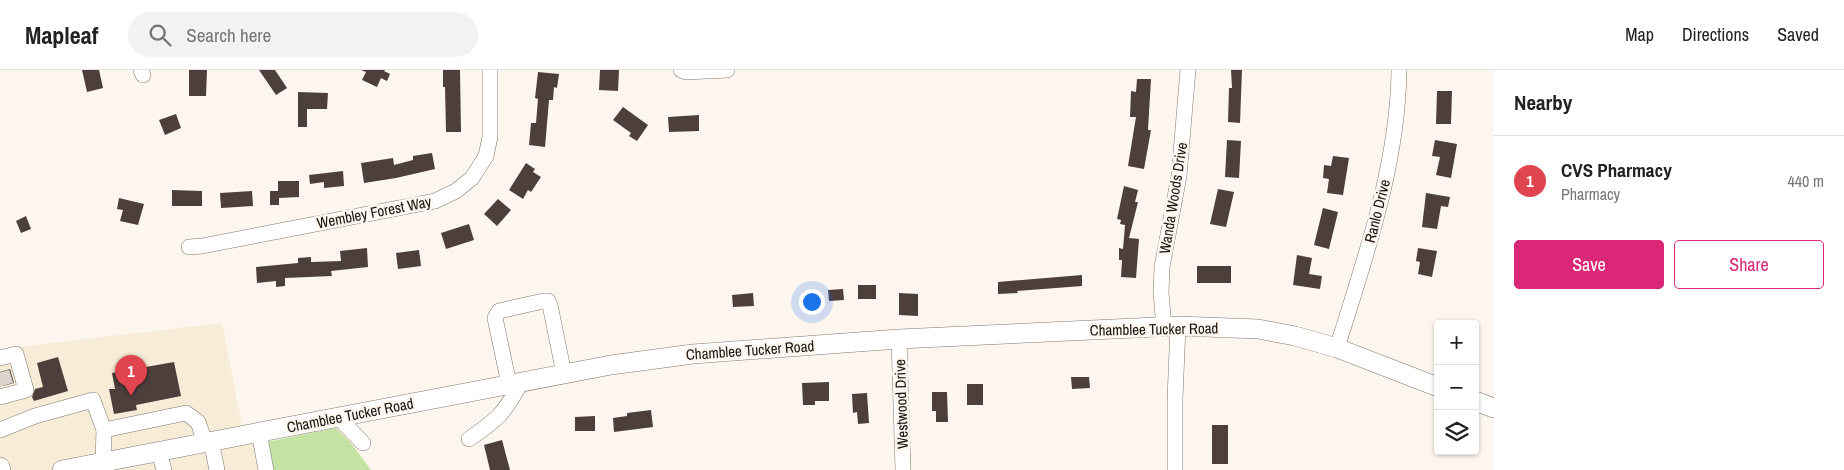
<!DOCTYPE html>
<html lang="en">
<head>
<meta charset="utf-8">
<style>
	:root { --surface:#fff; --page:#f2f2f2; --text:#222; --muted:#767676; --line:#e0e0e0; --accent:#db2777 }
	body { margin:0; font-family:"Archivo Narrow",sans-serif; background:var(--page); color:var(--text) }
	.controls { position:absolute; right:15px; bottom:15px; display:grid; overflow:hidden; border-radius:5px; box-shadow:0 1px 4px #0004 }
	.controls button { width:45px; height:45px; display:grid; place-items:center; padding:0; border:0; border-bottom:1px solid var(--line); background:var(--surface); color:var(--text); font:25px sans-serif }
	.you { position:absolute; left:811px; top:231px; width:18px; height:18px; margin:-12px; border:4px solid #fff; border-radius:50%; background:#1a73e8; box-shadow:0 0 0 8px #1a73e833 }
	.badge { display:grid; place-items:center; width:32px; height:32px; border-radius:50%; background:var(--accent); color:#fff; font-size:16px; font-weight:700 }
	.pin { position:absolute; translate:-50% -41px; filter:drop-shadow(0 1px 2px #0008) }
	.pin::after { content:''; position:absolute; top:26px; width:18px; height:15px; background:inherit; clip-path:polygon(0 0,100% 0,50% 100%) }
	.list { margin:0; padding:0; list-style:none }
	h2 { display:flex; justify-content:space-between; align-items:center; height:65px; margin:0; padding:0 20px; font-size:21px }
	h2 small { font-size:16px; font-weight:400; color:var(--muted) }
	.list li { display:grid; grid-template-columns:32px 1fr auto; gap:15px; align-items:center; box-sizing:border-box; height:90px; padding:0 20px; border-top:1px solid var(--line) }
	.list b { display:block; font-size:19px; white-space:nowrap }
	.list p { margin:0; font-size:16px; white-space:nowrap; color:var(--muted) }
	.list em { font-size:16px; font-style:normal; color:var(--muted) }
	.actions { display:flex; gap:10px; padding:15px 20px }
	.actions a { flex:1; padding:11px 0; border:1px solid var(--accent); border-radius:5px; text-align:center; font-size:18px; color:var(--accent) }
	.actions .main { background:var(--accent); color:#fff }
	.icon { flex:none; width:28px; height:28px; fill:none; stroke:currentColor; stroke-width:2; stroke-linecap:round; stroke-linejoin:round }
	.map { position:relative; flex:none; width:1494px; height:400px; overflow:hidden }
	header { display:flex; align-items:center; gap:30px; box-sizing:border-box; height:70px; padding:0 25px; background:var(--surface); border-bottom:1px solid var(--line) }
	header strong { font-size:24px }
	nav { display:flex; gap:28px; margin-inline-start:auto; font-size:18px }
	.search { width:350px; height:45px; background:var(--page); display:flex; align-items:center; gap:12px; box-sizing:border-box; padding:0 18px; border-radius:28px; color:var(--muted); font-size:19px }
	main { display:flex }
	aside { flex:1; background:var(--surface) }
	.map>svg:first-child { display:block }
</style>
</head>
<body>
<header>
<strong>Mapleaf</strong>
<div class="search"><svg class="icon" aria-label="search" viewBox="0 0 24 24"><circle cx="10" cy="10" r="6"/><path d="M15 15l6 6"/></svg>Search here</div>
<nav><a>Map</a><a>Directions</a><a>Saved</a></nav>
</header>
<main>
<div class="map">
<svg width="1494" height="400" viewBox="0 0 1494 400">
	<rect width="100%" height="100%" fill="#fdf6ef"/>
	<!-- commercial -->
	<path fill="#f7ecd7" d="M222 253 243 360H251L258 400H0V279Z"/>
	<!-- green -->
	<path fill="#c3e3a2" d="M336 358 350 372 371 400H262L257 374Z"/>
	<!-- building -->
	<g fill="#4d3f3c">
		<path d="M82 0H99L103 18 87 22Z"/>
		<path d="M189 0H207L206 26H189Z"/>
		<path d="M259 0H275L287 18 276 25Z"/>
		<path d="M361 0H385L384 1 390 4 387 11 381 8 377 17 362 10 366 2Z"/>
		<path d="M443 0H460L461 62H446L445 17H443Z"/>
		<path d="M600 0H619L618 21 599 20Z"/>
		<path d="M1231 0H1242L1240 53 1228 52 1229 18H1232Z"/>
		<path d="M538 2 559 4 557 18 554 17 553 30H549L545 77 529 75 531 53H536L538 29 535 28Z"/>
		<path d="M1137 9H1151L1148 60H1151L1144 99 1128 96 1136 47H1130L1131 21 1136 22Z"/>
		<path d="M1437 21H1452L1451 54H1436Z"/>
		<path d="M298 22 328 23 327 39H307V57H298Z"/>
		<path d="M623 37 648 55 637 71 629 66 631 63 613 50Z"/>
		<path d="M176 44 181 58 165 65 159 50Z"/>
		<path d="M699 45V61L669 62 668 47Z"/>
		<path d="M1227 70 1241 71 1239 108 1225 107Z"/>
		<path d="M1435 70 1457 74 1451 108 1436 105 1440 87 1432 86Z"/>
		<path d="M432 83 435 99 396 108 364 113 361 93 393 88 394 95 413 90V86Z"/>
		<path d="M1333 86 1349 88 1343 125 1327 123 1329 109 1323 108 1324 95 1331 96Z"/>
		<path d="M526 93 535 99 533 102 541 107 531 122 528 120 523 129 509 120Z"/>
		<path d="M343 101 344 116 324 118V112L310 114 309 105Z"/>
		<path d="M278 111H299V127L279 128V135H270V121H278Z"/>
		<path d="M1124 116 1138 120 1135 132H1138L1129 168 1139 169 1136 208 1121 207 1122 190H1119V178L1123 179 1125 155 1120 154 1121 150 1117 149Z"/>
		<path d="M1218 119 1234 122 1226 157 1210 154Z"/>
		<path d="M172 120 202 121V136H172Z"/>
		<path d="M252 121 253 136 221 138 220 123Z"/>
		<path d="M1426 123 1450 127 1448 137 1441 136 1437 159 1422 157Z"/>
		<path d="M119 128 144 134 138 155 120 151 123 140 117 139Z"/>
		<path d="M498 129 511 140 497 156 484 144Z"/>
		<path d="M1323 138 1338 142 1329 179 1314 175Z"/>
		<path d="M26 146 31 159 21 163 16 151Z"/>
		<path d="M469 154 474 170 446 179 441 163Z"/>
		<path d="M367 178 368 197 331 201 332 206 285 208V216L276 217V211L257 213 256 197 298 193V188L311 187V192L341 191 340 181Z"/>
		<path d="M1418 178 1437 181 1432 207 1418 204 1420 192 1416 191Z"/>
		<path d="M419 180 421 196 398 199 396 183Z"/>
		<path d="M1297 185 1312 188 1309 204 1322 206 1320 219 1293 215Z"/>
		<rect x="1197" y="196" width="34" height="17"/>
		<path d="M1082 205V216L1017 221 1018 223 998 224V212Z"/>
		<rect x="858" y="215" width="18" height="14"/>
		<path d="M843 219 844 230 829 231 828 220Z"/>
		<path d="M753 223 754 236 733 237 732 225Z"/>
		<path d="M899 223 918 224V246L899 245Z"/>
		<path d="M58 287 68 321 34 331 32 327 35 319 43 317 37 293Z"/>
		<path d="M174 292 181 326 136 335 137 340 114 344 109 319H115L112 303Z"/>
		<path d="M10 299 14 313 3 316 0 302Z"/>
		<path d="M1071 307H1089L1090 318 1072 319Z"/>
		<path d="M829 312V331H815V335H803L802 313Z"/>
		<rect x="967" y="314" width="16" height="21"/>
		<path d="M932 322H947L948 352H936V341H932Z"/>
		<path d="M867 323 869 353 858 354 857 342 853 343 852 324Z"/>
		<path d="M651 340 653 357 614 362 613 348 627 346V343Z"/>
		<path d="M595 346V361H575V347Z"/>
		<rect x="1212" y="355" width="16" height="39"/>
		<path d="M502 370 510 400H490L484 375Z"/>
	</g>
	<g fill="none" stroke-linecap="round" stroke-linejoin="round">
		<!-- minor-tunnel -->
		<path stroke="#dad4cd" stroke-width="15" stroke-dasharray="15 8" stroke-linecap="butt" d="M2 302 6 315"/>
		<defs>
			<g id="minor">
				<path d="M141 0 143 5"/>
				<path d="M681 0 686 2 727 0"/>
				<path d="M189 177 202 176 435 131 456 121 472 108 486 86 490 67V0"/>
				<path d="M1164 257 1161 223 1162 197 1179 106 1188 0"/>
				<path d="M899 269 903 400"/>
				<path d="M1337 278C1365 188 1398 95 1399 0"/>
				<path d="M0 288 16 284 26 320 0 327"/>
				<path d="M509 314 495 248 499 241 543 231H548L550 235 564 304"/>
				<path d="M338 347 363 373"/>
				<path d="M0 360 35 346 93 330 104 360 186 343 198 352 205 372"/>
				<path d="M259 362 266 400"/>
				<path d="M469 369C497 350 505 343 521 312"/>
				<path d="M211 371 217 400"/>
				<path d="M159 381 164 400"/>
				<path d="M103 392 104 360"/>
				<path d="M1175 400V329L1178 256"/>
			</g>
			<g id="major">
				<path d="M1475 331 1494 338"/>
				<path d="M0 397 1 400"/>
				<path d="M62 400 611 295 693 284 899 269 1178 256 1258 259 1295 266 1337 278 1438 317"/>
			</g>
		</defs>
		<!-- minor casing -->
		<use href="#minor" stroke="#81766c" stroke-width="16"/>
		<!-- major casing -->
		<use href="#major" stroke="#81766c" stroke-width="20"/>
		<!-- minor -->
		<use href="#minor" stroke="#fff" stroke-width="15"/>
		<!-- major -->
		<use href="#major" stroke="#fff" stroke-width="19"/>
	</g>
	<g text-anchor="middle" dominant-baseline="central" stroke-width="5" stroke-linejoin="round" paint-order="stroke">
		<!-- street labels -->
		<g font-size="15" fill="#17130f" stroke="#fdf6ef">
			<text transform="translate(1173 128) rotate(-81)">Wanda Woods Drive</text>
			<text transform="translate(1377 141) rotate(-76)">Ranlo Drive</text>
			<text transform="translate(374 142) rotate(-11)">Wembley Forest Way</text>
			<text transform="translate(1154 259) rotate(-1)">Chamblee Tucker Road</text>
			<text transform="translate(750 280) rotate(-4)">Chamblee Tucker Road</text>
			<text transform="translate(901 334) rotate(-92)">Westwood Drive</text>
			<text transform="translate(350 345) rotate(-11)">Chamblee Tucker Road</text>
		</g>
	</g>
</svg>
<div class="controls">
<button>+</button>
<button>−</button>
<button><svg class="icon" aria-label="layers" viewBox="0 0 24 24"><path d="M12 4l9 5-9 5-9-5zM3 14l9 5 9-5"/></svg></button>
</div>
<div class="you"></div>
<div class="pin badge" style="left:131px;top:326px;background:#e0444e">1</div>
</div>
<aside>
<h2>Nearby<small></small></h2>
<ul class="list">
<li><span class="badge" style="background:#e0444e">1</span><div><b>CVS Pharmacy</b><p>Pharmacy</p></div><em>440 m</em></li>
</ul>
<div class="actions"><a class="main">Save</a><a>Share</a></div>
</aside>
</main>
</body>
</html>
